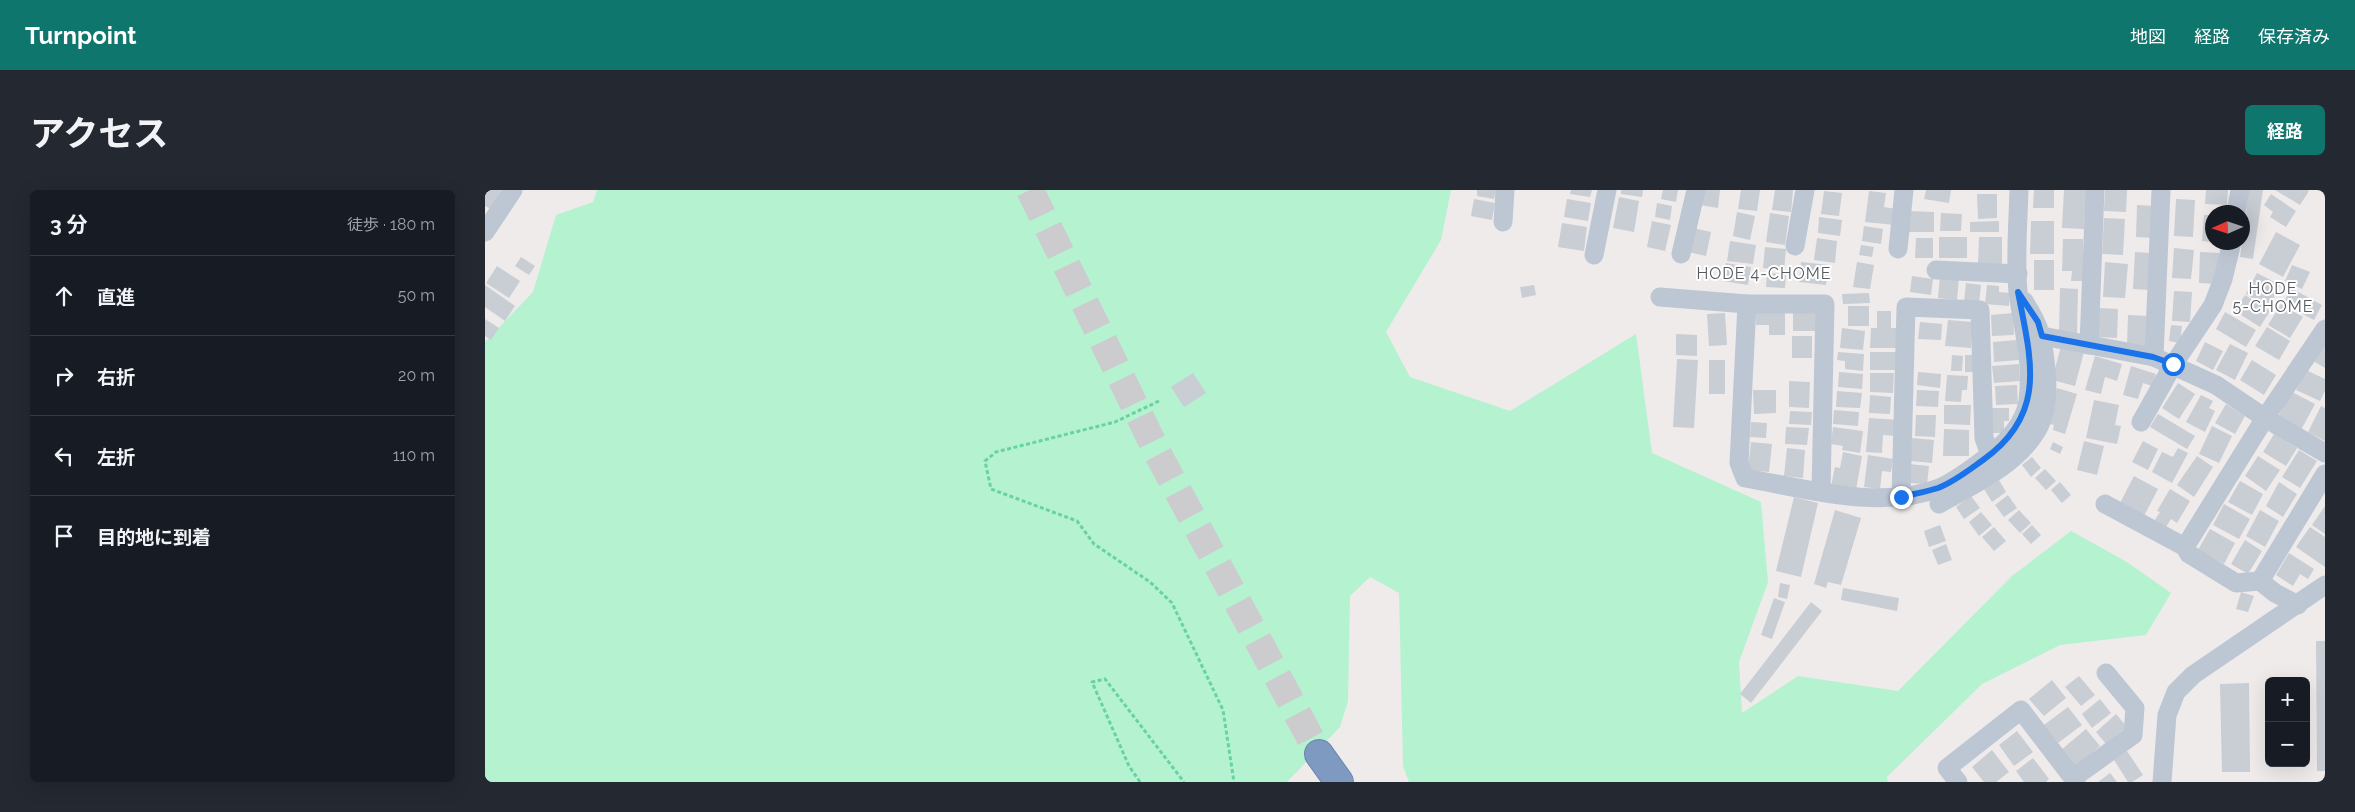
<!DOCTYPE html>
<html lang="ja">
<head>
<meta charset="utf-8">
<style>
	:root { --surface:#171b24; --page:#242831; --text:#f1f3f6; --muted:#9ea1a6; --line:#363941; --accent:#0f766e }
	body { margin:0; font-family:Raleway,"Noto Sans JP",sans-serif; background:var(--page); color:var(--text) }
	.controls { position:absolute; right:15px; bottom:15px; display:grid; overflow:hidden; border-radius:8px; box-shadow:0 5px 20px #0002 }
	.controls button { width:45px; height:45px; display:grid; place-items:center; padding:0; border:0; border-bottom:1px solid var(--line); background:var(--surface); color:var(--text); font:25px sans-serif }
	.compass { position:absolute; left:1720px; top:15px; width:45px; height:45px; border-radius:50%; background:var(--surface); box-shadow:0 5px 20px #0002; rotate:267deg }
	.stop { position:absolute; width:15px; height:15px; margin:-11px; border:4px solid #1a73e8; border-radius:50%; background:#fff }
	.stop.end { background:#1a73e8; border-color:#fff; box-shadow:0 1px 5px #0008 }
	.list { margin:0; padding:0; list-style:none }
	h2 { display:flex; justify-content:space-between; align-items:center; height:65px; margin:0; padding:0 20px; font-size:21px }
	h2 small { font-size:16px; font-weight:400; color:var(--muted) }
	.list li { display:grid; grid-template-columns:32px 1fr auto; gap:15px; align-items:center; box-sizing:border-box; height:80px; padding:0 20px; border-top:1px solid var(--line) }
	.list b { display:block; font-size:19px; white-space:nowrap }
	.list em { font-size:16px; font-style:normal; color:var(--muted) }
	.icon { flex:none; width:28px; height:28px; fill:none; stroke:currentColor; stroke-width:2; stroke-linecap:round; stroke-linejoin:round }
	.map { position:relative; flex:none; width:1840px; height:592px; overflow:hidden; border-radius:8px }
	header { display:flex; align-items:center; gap:30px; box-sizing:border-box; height:70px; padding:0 25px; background:var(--accent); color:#fff }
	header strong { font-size:24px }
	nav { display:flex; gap:28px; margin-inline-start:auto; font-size:18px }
	.intro { display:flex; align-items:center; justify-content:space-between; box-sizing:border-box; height:120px; padding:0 30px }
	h1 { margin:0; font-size:35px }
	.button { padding:12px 22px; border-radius:8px; background:var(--accent); color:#fff; font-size:18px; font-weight:700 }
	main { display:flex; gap:30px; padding:0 30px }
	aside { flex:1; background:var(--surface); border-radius:8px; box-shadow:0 5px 20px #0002 }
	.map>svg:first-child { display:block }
</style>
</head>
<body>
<header>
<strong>Turnpoint</strong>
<nav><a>地図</a><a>経路</a><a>保存済み</a></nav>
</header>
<div class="intro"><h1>アクセス</h1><a class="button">経路</a></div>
<main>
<aside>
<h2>3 分<small>徒歩 · 180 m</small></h2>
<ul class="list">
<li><svg class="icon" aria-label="ahead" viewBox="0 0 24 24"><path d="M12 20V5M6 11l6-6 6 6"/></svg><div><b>直進</b></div><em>50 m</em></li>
<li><svg class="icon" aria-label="right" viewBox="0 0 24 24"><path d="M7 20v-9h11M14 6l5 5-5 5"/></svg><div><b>右折</b></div><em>20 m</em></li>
<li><svg class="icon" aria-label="left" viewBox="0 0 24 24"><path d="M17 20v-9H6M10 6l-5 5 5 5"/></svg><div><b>左折</b></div><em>110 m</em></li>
<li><svg class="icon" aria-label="arrive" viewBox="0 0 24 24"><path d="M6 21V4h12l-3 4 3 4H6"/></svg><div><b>目的地に到着</b></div></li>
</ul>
</aside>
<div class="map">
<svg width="1840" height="592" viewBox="0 0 1840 592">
	<rect width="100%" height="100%" fill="#efebeb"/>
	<!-- green -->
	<path fill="#b4f2d0" d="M112 0H966L956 50 901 142 925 187 1025 221 1151 144 1167 263 1276 312 1283 392 1254 472 1257 523 1313 486 1413 501 1527 386 1586 341 1642 372 1686 403 1661 445 1575 455 1497 494 1402 587 1403 592H924L918 576 914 403 885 387 865 406 863 511 855 537 802 592H0V152L48 102 71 25 108 12Z"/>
	<!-- building -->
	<g fill="#c9cdd4">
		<path d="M0 0H16L6 19 0 16Z"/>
		<path d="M992 0H1011L1009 9 992 6Z"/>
		<path d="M1086 0H1107L1105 7 1085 4Z"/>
		<path d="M1136 0H1158L1157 7 1136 4Z"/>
		<path d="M1178 0H1193L1191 12 1176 9Z"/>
		<path d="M1216 0H1235L1233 18 1215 15Z"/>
		<path d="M1256 0H1275L1272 21 1253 19Z"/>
		<path d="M1290 0H1308L1306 22 1287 20Z"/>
		<path d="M1441 0H1466L1464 13 1439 9Z"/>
		<path d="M1549 0H1569V18H1548Z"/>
		<path d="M1579 0H1601L1599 39 1577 38Z"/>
		<path d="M1620 0H1642L1641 22 1619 21Z"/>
		<path d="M1721 0H1743L1742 15 1720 14Z"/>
		<path d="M1764 0H1778L1768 69 1755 67Z"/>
		<path d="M1790 0H1822L1824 1 1815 15Z"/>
		<path d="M1339 1 1357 3 1354 26 1336 24Z"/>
		<path d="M1384 1 1401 3 1399 17 1411 19 1410 35 1380 32Z"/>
		<path d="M1492 4H1512V28L1493 29Z"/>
		<path d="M1786 4 1811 21 1801 37 1785 27 1788 22 1779 15Z"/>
		<path d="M1134 7 1154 11 1149 42 1128 38Z"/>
		<path d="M989 9 1010 13 1007 30 986 26Z"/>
		<path d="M1082 9 1106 13 1103 31 1079 27Z"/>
		<path d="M1691 9 1710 10 1708 47 1689 46Z"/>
		<path d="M1172 13 1187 16 1185 30 1170 27Z"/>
		<path d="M1652 15 1670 16 1668 48 1651 47Z"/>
		<path d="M1422 21 1449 22V42H1422Z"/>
		<path d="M1252 22 1270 26 1265 50 1248 46Z"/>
		<path d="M1285 23 1304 26 1300 55 1281 52Z"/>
		<path d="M1456 23 1477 24 1476 41H1455Z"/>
		<path d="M1719 25H1728V52L1717 51Z"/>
		<path d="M1334 27 1357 30 1355 46 1333 43Z"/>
		<path d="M1619 28 1640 29 1638 65 1617 64Z"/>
		<path d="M1167 31 1186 35 1180 61 1162 57Z"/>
		<path d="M1514 31V42H1485V32Z"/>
		<path d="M1546 31H1569V64H1545Z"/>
		<path d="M1077 33 1102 37 1099 61 1073 57Z"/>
		<path d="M1379 36 1398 39 1396 54 1377 51Z"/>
		<path d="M1208 38 1226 42 1221 66 1203 62Z"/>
		<path d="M1791 42 1815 55 1798 87 1774 74Z"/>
		<rect x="1454" y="47" width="28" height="21"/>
		<path d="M1494 47H1517V74H1493Z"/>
		<path d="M1332 48 1352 51 1350 73 1329 70Z"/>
		<path d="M1431 48H1448V68H1430Z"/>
		<path d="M1578 49H1598V91H1586L1587 81H1577Z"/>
		<path d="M1245 51 1271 55 1268 74 1242 71Z"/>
		<path d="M1376 55 1389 57 1387 67 1374 65Z"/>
		<path d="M1280 57 1301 59 1299 80 1278 78Z"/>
		<path d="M1689 58 1709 60 1706 89 1687 88Z"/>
		<path d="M1650 62 1666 63 1665 100 1648 99Z"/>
		<path d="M1715 62 1734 63 1733 94 1714 93Z"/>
		<path d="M36 67 50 76 44 85 30 76Z"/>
		<rect x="1549" y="70" width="20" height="30"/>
		<path d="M1316 72 1344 75 1341 95 1314 92Z"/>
		<path d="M1372 72 1389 75 1385 99 1368 97Z"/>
		<path d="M1620 72 1643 74 1640 108 1618 107Z"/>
		<path d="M1241 73 1266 77 1263 95 1238 91Z"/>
		<path d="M1807 75 1825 82 1817 99 1800 91Z"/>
		<path d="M12 76 35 91 24 108 1 93Z"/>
		<path d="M1282 83 1301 84 1300 98 1281 97Z"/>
		<path d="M1772 83 1795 95 1784 117 1761 104Z"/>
		<path d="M1455 85 1474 87 1472 110 1453 108Z"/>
		<path d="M1427 86 1448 89 1446 105 1425 102Z"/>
		<path d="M1481 93 1496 95 1494 114 1479 112Z"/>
		<path d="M0 95 30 116 20 131 0 117Z"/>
		<path d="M1049 95 1051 105 1037 108 1035 97Z"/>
		<path d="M1502 95 1514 96V102L1525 103 1524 116 1500 114Z"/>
		<path d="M1575 98 1593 99 1592 143H1574Z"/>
		<path d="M1806 98 1837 115 1829 130 1798 114Z"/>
		<path d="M1689 101 1707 102 1705 132 1687 131Z"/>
		<path d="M1384 103 1385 113 1358 114 1357 104Z"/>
		<path d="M1760 105 1785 121 1775 137 1750 121Z"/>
		<path d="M1796 114 1818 127 1805 148 1783 135Z"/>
		<rect x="1363" y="116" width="21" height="20"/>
		<path d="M1614 118 1633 119 1632 148 1613 147Z"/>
		<path d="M1271 119H1300V145H1284V135H1271Z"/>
		<rect x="1308" y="120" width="24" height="21"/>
		<path d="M1392 121H1406V138H1413V158H1385L1386 138H1392Z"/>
		<path d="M1740 122 1771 140 1761 157 1731 139Z"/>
		<path d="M1240 123 1242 155 1224 156 1222 124Z"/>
		<path d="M1528 123 1529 145 1507 146 1506 125Z"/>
		<path d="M1643 125 1665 126 1663 157 1642 156Z"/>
		<path d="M0 129 14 138 6 150 0 146Z"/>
		<path d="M1463 130 1488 132 1486 158 1460 156Z"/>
		<path d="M1435 132 1457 134 1456 150 1433 149Z"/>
		<path d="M1686 135 1697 136 1695 153 1684 151Z"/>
		<path d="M1782 137 1805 151 1794 170 1770 156Z"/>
		<path d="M1357 138 1380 141 1378 160 1355 158Z"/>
		<path d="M1191 144 1212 145V166L1191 165Z"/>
		<rect x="1307" y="146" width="20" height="22"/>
		<path d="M1840 149V178L1828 171Z"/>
		<path d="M1532 150 1534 170 1509 172 1508 152Z"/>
		<path d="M1720 152 1738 161 1728 180 1711 171Z"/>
		<path d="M1745 154 1763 163 1750 190 1731 180Z"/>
		<path d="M1576 156 1599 162 1590 196 1567 190Z"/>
		<path d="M1353 162 1379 164 1378 181 1360 179V171L1352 170Z"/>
		<rect x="1385" y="162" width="26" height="18"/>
		<path d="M1467 165 1478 166 1477 181H1466Z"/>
		<rect x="1480" y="165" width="11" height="17"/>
		<path d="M1610 166 1637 174 1632 191 1620 187 1616 204 1600 200Z"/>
		<path d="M1192 169 1213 170 1209 238 1188 237Z"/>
		<rect x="1224" y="170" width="16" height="34"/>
		<path d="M1767 170 1791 185 1779 205 1755 190Z"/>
		<path d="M1534 174 1535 191 1509 193 1507 176Z"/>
		<path d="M1646 176 1671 184 1667 196 1658 193 1653 209 1638 205Z"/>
		<path d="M1821 180 1840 189V201L1835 211 1811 200Z"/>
		<path d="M1354 182 1378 184 1377 199 1353 197Z"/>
		<path d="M1433 182 1456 184 1455 198 1432 195Z"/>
		<path d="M708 183 721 203 699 217 686 197Z"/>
		<path d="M1385 183H1409L1408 203 1385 202Z"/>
		<path d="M1462 185 1483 186 1482 200H1477L1476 212 1460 211Z"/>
		<path d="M1304 191 1325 192 1324 218 1304 217Z"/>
		<path d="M1693 193 1710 204 1694 229 1677 218Z"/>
		<path d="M1532 195 1533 214 1511 215 1510 196Z"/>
		<path d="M1572 198 1592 204 1580 244 1568 240 1569 235 1561 233Z"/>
		<path d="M1268 200H1291V223L1269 224Z"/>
		<path d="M1432 200 1454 201 1453 217 1431 216Z"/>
		<path d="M1352 201 1377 203 1375 218 1351 217Z"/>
		<path d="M1807 202 1830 214 1816 240 1793 227Z"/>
		<path d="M1385 205 1406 207 1405 224 1384 223Z"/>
		<path d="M1716 205 1728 211 1724 218 1730 221 1720 242 1701 232Z"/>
		<path d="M1609 210 1634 215 1630 235 1636 236 1632 254 1601 248Z"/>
		<path d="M1741 214 1760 226 1750 244 1730 233Z"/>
		<path d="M1459 215H1486L1485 235 1459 234Z"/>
		<path d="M1836 216 1840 218V251L1823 242Z"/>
		<path d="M1507 218H1524V231H1519V243H1507Z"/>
		<path d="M1349 220 1374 222 1373 236 1348 234Z"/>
		<path d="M1305 221 1327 222 1326 235 1304 234Z"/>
		<path d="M1673 224 1710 246 1702 259 1665 237Z"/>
		<path d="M1431 225H1451L1450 247 1430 246Z"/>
		<path d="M1384 228 1414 230 1412 246 1398 245 1397 263 1381 262Z"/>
		<path d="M1266 232 1282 233 1281 248 1265 247Z"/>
		<path d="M1727 236 1747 246 1734 273 1714 264Z"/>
		<path d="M1301 237 1324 238 1322 255 1300 254Z"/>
		<path d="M1348 237 1378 241 1375 263 1357 260 1358 256 1346 254Z"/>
		<path d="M1459 239 1484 240V266H1458Z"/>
		<path d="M1789 244 1812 258 1801 276 1778 262Z"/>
		<path d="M1427 248 1449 250 1447 273 1425 271Z"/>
		<path d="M1599 251 1619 256 1612 285 1592 280Z"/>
		<path d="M1658 251 1673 259 1663 280 1647 272Z"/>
		<path d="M1266 252 1287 254 1284 282 1263 280Z"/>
		<path d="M1568 252 1578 257 1575 264 1565 259Z"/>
		<path d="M1302 258 1320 260 1318 288 1299 286Z"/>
		<path d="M1693 258 1703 263 1687 293 1667 282 1677 262 1688 267Z"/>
		<path d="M1814 260 1832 271 1815 298 1797 287Z"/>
		<path d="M1358 262 1377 266 1371 300 1346 296 1350 277 1355 278Z"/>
		<path d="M1383 265 1408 269 1406 282 1397 281 1395 299 1379 297Z"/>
		<path d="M1712 266 1728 277 1709 307 1692 295Z"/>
		<path d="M1773 266 1795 280 1781 301 1760 286Z"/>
		<path d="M1547 267 1556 278 1546 287 1537 275Z"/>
		<path d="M1424 274 1444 276 1442 294 1422 293Z"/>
		<path d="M1560 279 1571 291 1561 300 1550 288Z"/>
		<path d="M1649 286 1673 299 1659 326 1635 313Z"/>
		<path d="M1514 290 1521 302 1507 312 1499 299Z"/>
		<path d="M1755 291 1778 304 1767 325 1743 312Z"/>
		<path d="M1575 292 1586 305 1577 313 1566 300Z"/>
		<path d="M1794 292 1812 304 1798 327 1781 316Z"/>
		<path d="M1685 299 1705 311 1692 333 1686 329 1681 337 1670 330 1675 322 1672 321Z"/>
		<path d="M1523 305 1532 318 1519 327 1510 315Z"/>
		<path d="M1486 306 1495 318 1479 329 1471 317Z"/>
		<path d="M1309 307 1333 313 1316 387 1291 381Z"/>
		<path d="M1739 314 1765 329 1754 349 1728 335Z"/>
		<path d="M1840 316V344L1827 335Z"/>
		<path d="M1350 320 1376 328 1356 395 1343 392 1341 398 1329 394Z"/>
		<path d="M1534 320 1546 333 1535 343 1523 330Z"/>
		<path d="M1775 320 1794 331 1780 357 1761 346Z"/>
		<path d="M1496 322 1507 335 1494 346 1484 332Z"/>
		<path d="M1455 335 1461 351 1444 357 1439 341Z"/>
		<path d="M1547 335 1556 345 1546 354 1537 344Z"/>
		<path d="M1509 337 1521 351 1509 361 1497 347Z"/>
		<path d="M1825 337 1840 347V377L1811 357Z"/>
		<path d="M1725 339 1750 353 1739 374 1713 360Z"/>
		<path d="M1760 350 1777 361 1763 384 1746 374Z"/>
		<path d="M1461 354 1467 370 1453 375 1447 360Z"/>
		<path d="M1804 363 1829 379 1823 389 1815 384 1808 396 1791 385Z"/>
		<path d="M1295 393 1305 395 1302 409 1293 407Z"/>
		<path d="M1358 398 1414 408 1412 421 1356 410Z"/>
		<path d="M1756 402 1769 406 1763 422 1751 419Z"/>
		<path d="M1289 408 1300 412 1287 449 1276 445Z"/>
		<path d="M1326 412 1337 421 1266 513 1255 504Z"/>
		<path d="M1831 451H1840V581H1832Z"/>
		<path d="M1594 486 1610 505 1596 516 1580 497Z"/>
		<path d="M1567 490 1581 508 1559 526 1544 509Z"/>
		<path d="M1764 493 1765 582H1737L1735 494Z"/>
		<path d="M1615 509 1626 523 1607 538 1597 524Z"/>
		<path d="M1583 517 1597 535 1573 553 1559 535Z"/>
		<path d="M1631 524 1642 537 1621 554 1611 542Z"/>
		<path d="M1601 539 1615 556 1590 577 1576 560Z"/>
		<path d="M1532 541 1548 562 1529 576 1514 555Z"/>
		<path d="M1507 560 1524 582 1511 592H1499L1487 577Z"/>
		<path d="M1642 561 1658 585 1647 592H1643L1629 570Z"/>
		<path d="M1548 568 1564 589 1561 592H1539L1531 581Z"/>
		<path d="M1625 583 1632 592H1613Z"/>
	</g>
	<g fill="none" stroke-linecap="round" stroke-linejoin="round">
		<!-- highway-tunnel -->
		<path stroke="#cccbce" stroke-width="28" stroke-dasharray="28 14" stroke-linecap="butt" d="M545 0 673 264 834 564"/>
		<defs>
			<path id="highway" d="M834 564 854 592"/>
		</defs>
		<!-- highway casing -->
		<use href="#highway" stroke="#6985ab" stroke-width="30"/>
		<!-- path -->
		<g stroke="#69d2a5" stroke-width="3" stroke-dasharray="4 2.5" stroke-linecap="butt">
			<path d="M674 211 630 232 511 262 500 271 506 299 592 331 609 354 665 392 687 413 738 520 749 592"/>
			<path d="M655 592 644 576 607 492 620 489 699 592"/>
		</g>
		<!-- minor -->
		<g stroke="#bdc7d3" stroke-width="19">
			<path d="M1751 22 1755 0"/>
			<path d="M1018 32 1020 0"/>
			<path d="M0 42 28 0"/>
			<path d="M1310 56 1320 0"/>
			<path d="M1413 59 1419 0"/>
			<path d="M1196 64 1211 0"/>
			<path d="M1109 65 1122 0"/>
			<path d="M1451 80 1533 84"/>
			<path d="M1175 107 1262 114H1340L1336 301"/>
			<path d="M1262 114 1254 273 1260 288C1318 298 1396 321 1454 298 1471 291 1487 278 1502 267 1520 254 1539 235 1543 211 1548 170 1538 141 1533 102 1530 69 1533 33 1534 0"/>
			<path d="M1840 139 1780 228 1840 263"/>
			<path d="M1557 146 1669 167 1731 195 1780 228 1700 357"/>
			<path d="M1604 155 1610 0"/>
			<path d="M1669 167 1676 0"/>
			<path d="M1656 232 1688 175 1728 115 1738 89 1747 52"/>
			<path d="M1416 307 1421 117 1495 120 1499 248 1505 265"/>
			<path d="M1454 314C1487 295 1530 276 1551 242 1562 225 1563 198 1561 179 1558 149 1556 137 1539 111"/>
			<path d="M1620 314 1700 357 1704 364 1751 393 1775 391 1790 403 1813 415"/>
			<path d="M1775 391 1840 284"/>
			<path d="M1588 588 1648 545 1650 518 1621 483"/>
			<path d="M1473 592 1462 578 1536 520 1591 592"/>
			<path d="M1677 592 1682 525 1691 502 1708 485 1840 395"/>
		</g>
		<!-- highway -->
		<use href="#highway" stroke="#7e9ac0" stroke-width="28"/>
	</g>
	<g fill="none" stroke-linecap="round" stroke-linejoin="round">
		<!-- route -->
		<path stroke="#1a73e8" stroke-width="6" d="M1416 307C1428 304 1441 302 1453 298 1469 292 1484 280 1498 270 1563 224 1546 170 1533 102L1553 132 1557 146 1668 167 1688 174"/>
	</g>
	<g text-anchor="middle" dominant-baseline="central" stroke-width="4" stroke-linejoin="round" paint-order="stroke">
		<!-- neighbourhood labels -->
		<g font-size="16" letter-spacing="1" fill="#585b61" stroke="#fff">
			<text x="1279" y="83">HODE 4-CHOME</text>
			<text x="1788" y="98">HODE<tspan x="1788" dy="18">5-CHOME</tspan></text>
		</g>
	</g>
</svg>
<div class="controls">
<button>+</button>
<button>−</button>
</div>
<svg class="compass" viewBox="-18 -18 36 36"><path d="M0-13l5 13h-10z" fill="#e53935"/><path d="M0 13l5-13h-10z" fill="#9ea1a6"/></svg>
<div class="stop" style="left:1688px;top:174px"></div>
<div class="stop end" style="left:1416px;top:307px"></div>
</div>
</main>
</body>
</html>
